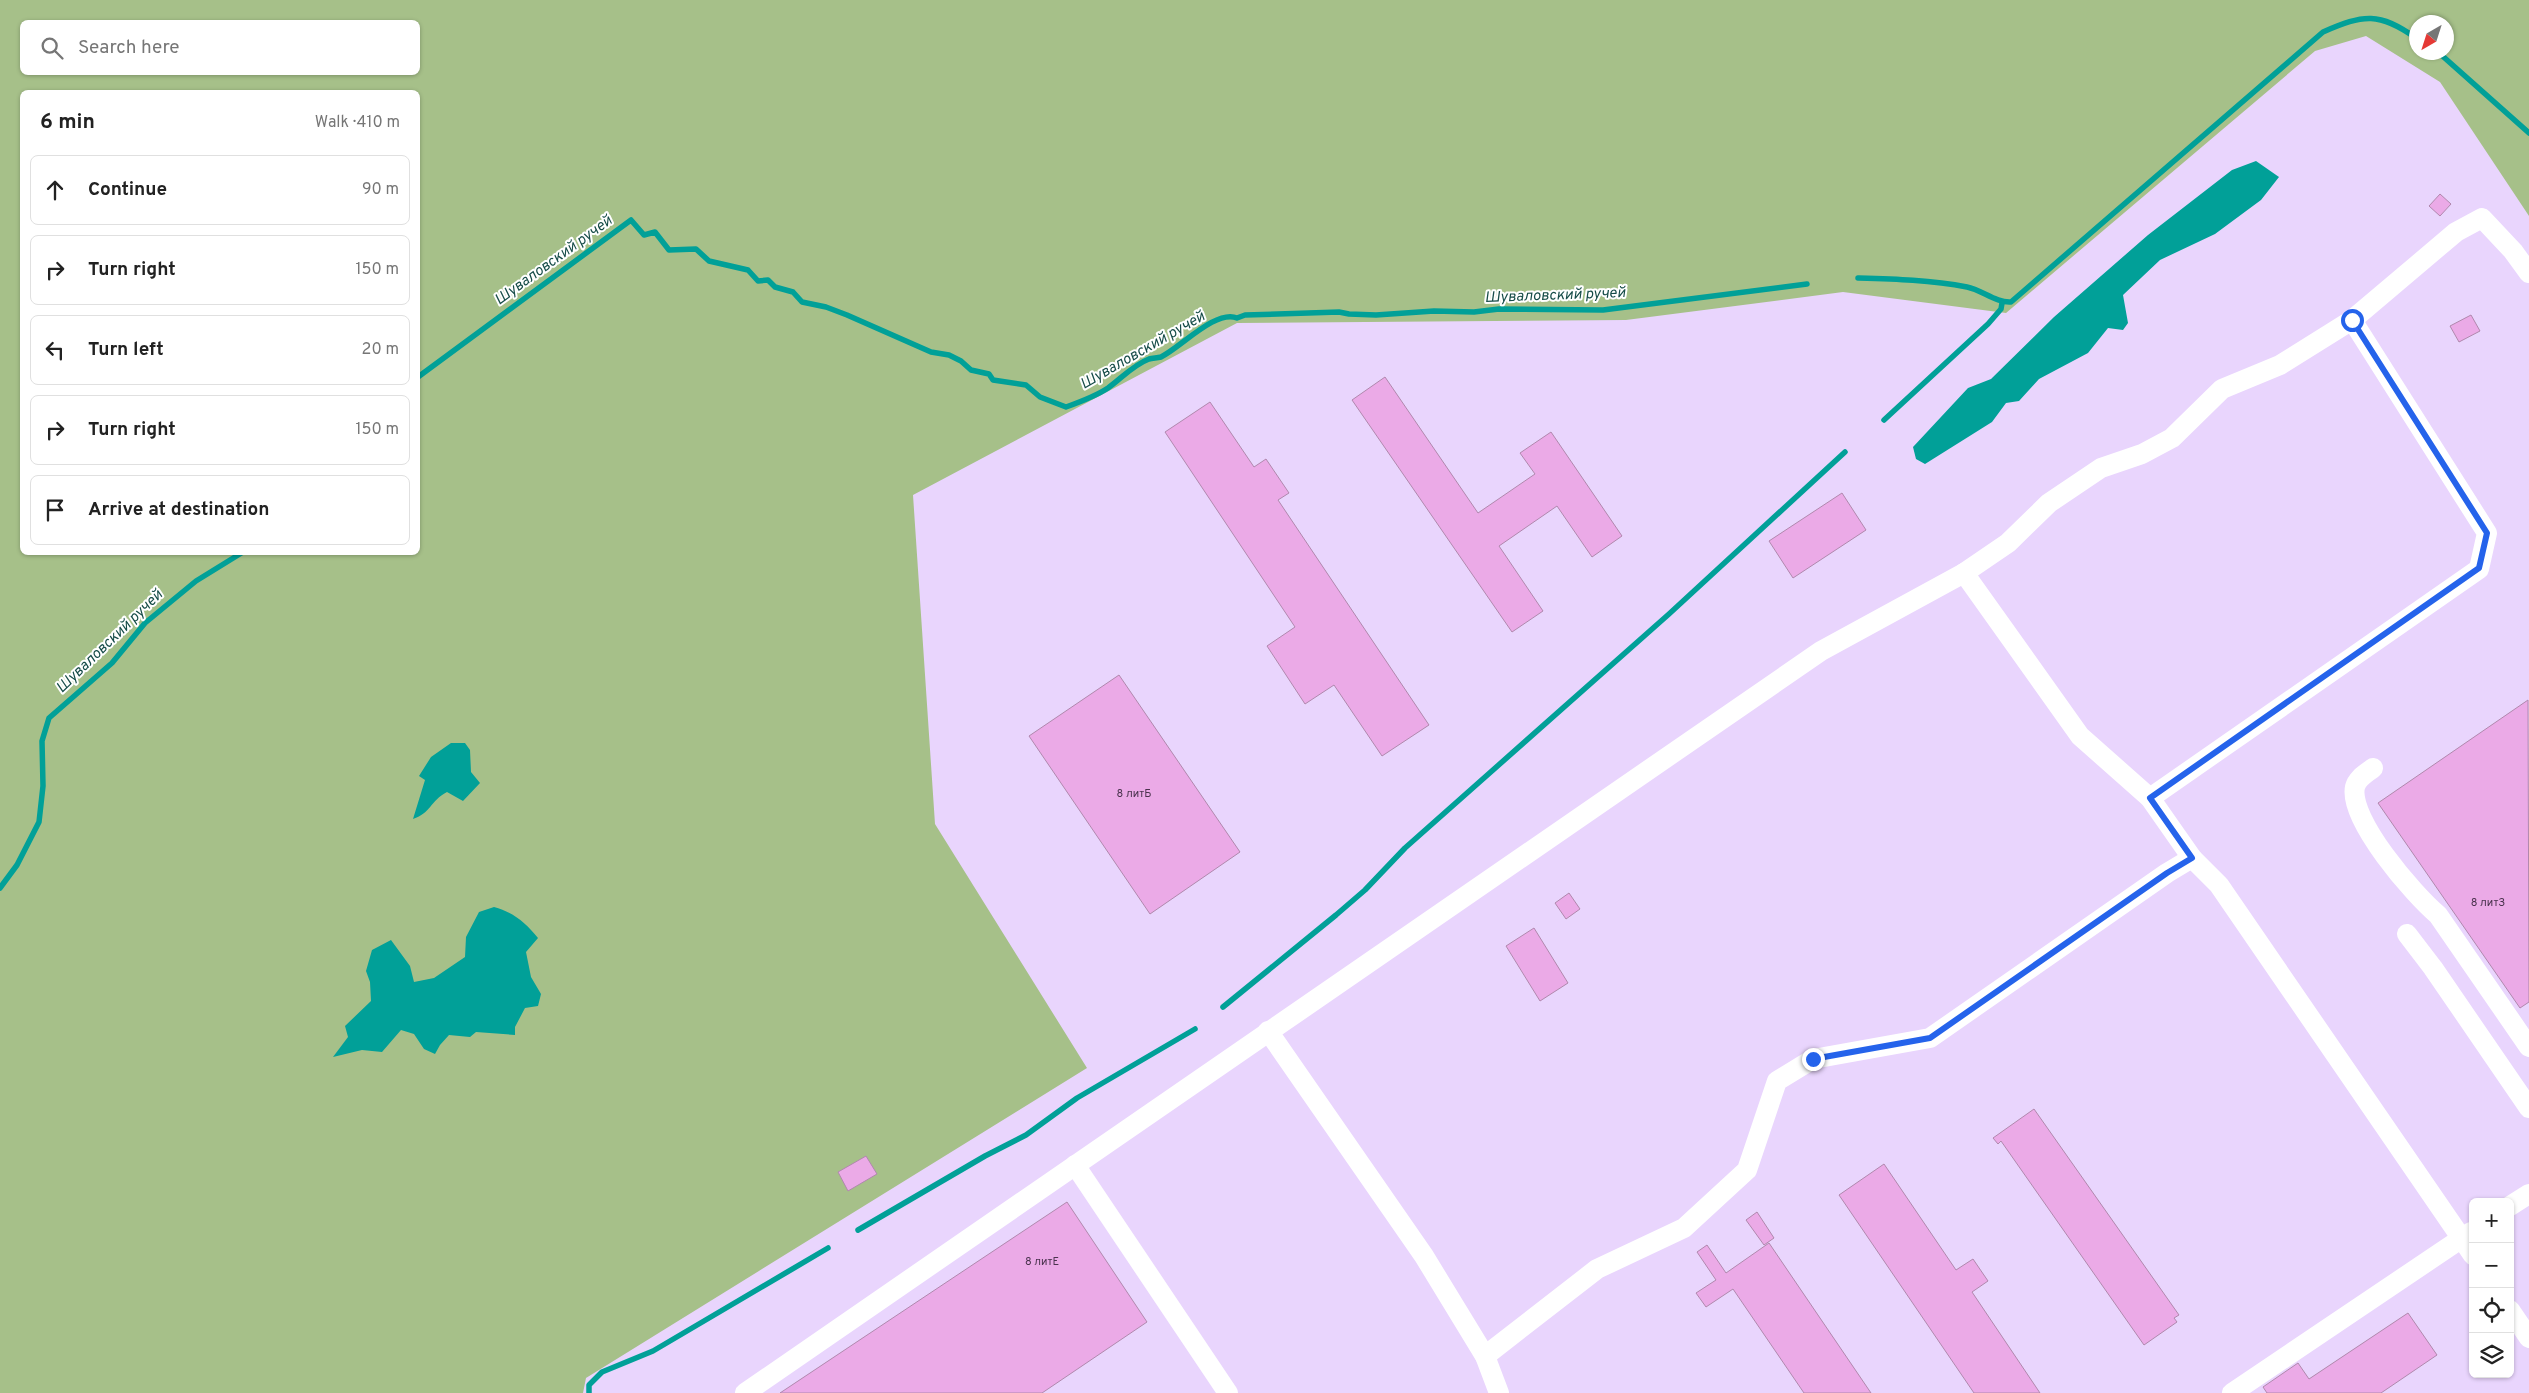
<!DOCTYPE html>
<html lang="en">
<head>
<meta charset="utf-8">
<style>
	:root { --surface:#fff; --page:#f2f2f2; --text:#222; --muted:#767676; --line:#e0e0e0 }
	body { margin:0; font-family:Overpass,sans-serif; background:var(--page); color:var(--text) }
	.controls { position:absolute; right:15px; bottom:15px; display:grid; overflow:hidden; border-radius:8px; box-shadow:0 1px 4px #0004 }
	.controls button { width:45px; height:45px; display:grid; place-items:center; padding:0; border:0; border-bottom:1px solid var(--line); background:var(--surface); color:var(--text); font:25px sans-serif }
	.compass { position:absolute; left:2409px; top:15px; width:45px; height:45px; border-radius:50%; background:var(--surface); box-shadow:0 1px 4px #0004; rotate:219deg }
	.stop { position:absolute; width:15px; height:15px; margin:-11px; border:4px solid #2563eb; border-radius:50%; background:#fff }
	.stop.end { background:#2563eb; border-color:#fff; box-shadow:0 1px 5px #0008 }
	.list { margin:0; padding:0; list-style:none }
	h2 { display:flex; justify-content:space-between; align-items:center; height:65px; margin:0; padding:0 20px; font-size:21px }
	h2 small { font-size:16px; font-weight:400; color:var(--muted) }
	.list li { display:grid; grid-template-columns:32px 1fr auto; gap:15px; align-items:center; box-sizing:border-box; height:70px; margin:0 10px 10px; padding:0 10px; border:1px solid var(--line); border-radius:8px }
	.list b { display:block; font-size:19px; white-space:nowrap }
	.list em { font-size:16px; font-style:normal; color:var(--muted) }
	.icon { flex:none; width:28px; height:28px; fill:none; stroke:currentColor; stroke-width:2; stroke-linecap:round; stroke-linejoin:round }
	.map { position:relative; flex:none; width:2529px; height:1393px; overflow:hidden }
	.search { position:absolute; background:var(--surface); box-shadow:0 1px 4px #0004; left:20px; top:20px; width:400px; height:55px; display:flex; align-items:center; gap:12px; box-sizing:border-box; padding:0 18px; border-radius:8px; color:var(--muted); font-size:19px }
	.panel { position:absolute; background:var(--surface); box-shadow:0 1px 4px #0004; left:20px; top:90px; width:400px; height:465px; border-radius:8px }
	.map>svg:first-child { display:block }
</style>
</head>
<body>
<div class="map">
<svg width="2529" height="1393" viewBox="0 0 2529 1393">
	<rect width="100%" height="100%" fill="#e9d5fd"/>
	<!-- green -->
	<path fill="#a6c089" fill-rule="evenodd" d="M0 0H2529V216L2440 82 2366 36 2315 51 2006 313 1843 292 1626 320 1237 323 913 495 935 824 1087 1068 586 1378 583 1393H0ZM22 22H418V72H22ZM2416 22H2446V52H2416ZM22 92H418V552H22Z"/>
	<!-- water -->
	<g fill="#01a098">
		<path d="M2256 161 2279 177 2261 200 2215 234 2160 260 2123 295 2128 323 2123 330 2108 328 2088 353 2039 379 2019 401 2006 403 1992 422 1925 464 1916 459 1913 447 1968 388 1991 379 2054 317 2148 235 2232 170Z"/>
		<path d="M451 743H465L470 750 471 772 480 783 463 801 447 792C430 801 431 813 413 819L425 780 419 776 431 757Z"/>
		<path d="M494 907C513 912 526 923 538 938L526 952 531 977 541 994 538 1006 525 1008 515 1027V1035L476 1032 470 1037 449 1035 440 1045 435 1054 424 1049 414 1034 401 1030 382 1052 362 1050 333 1057 348 1037 345 1026 371 1001 370 982 366 971 372 950 391 940 410 966 414 982 434 978 465 957 466 937 479 912Z"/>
	</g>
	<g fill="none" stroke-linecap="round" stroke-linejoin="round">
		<!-- stream -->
		<g stroke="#01a098" stroke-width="5.5">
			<path d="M2438 52 2529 133"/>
			<path d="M1858 278C1894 279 1931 280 1967 287 1982 290 1996 303 2011 302L2323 32C2364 14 2379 12 2416 38"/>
			<path d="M418 377 631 220 644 235 655 232 669 250 696 249 709 261 748 270 758 281 768 280 775 287 793 292 802 302 826 307 847 315 931 352 949 355 961 361 971 370 989 374 993 380 1026 385 1040 397 1066 407C1080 402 1096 396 1108 388 1122 378 1133 365 1149 359 1153 358 1157 358 1161 357 1180 348 1216 309 1237 318L1245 315 1339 312 1349 314 1376 315 1434 311 1474 312 1499 309 1603 310 1807 284"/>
			<path d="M1884 420 1988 324 2001 309 2002 303"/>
			<path d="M0 888 17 865 39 822 43 786 42 741 49 718 112 663 145 623 196 581 243 552"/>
			<path d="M1223 1007 1336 915 1365 890 1405 848 1669 614 1845 452"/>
			<path d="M858 1230 985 1156 1026 1135 1077 1098 1195 1029"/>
			<path d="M589 1393V1385L602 1372 653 1351 828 1248"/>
		</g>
	</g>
	<!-- building -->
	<g fill="#ebaae7" stroke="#b088ad">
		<path d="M2440 194 2451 204 2440 216 2429 206Z"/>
		<path d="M2471 315 2480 331 2459 342 2450 326Z"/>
		<path d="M1385 377 1478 513 1535 474 1520 453 1551 432 1622 536 1592 557 1557 506 1499 546 1543 611 1512 632 1352 400Z"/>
		<path d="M1210 402 1254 467 1266 459 1289 493 1278 500 1429 725 1382 756 1334 685 1305 704 1267 646 1295 627 1165 432Z"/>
		<path d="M1842 493 1866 530 1793 578 1769 541Z"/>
		<path d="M1119 675 1240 852 1150 914 1029 736Z"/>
		<path d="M2528 700 2529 1002 2520 1008 2378 803Z"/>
		<path d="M1569 893 1580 909 1566 919 1555 903Z"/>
		<path d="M1534 928 1568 983 1540 1001 1506 946Z"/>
		<path d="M2034 1109 2179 1315 2174 1318 2177 1322 2144 1345 2001 1141 1998 1144 1993 1138Z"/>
		<path d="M866 1156 877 1174 848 1191 838 1172Z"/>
		<path d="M1884 1164 1956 1270 1973 1259 1988 1281 1972 1292 2040 1393H1974L1839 1195Z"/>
		<path d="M1067 1202 1147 1322 1042 1393H780Z"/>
		<path d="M1757 1212 1774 1238 1764 1245 1746 1220Z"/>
		<path d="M1769 1243 1871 1393H1804L1733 1289 1706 1307 1696 1293 1716 1280 1697 1252 1707 1245 1726 1273Z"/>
		<path d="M2408 1313 2437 1355 2381 1393H2267L2263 1387 2298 1363 2309 1379Z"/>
	</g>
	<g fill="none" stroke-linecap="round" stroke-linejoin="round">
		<!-- minor -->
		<g stroke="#fff" stroke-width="20">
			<path d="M1964 573 2080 736 2150 798 2192 858 2219 885 2473 1255"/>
			<path d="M2373 768C2367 773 2357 778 2355 787 2348 819 2414 895 2438 915L2529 1047"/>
			<path d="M2150 798 2479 569 2487 533 2352 320"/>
			<path d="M2407 934 2433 968 2529 1108"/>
			<path d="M1268 1031 1424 1256 1485 1356 1499 1393"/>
			<path d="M1075 1165 1228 1393"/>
			<path d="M2510 1206 2529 1194"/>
			<path d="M2510 1310 2529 1338"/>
			<path d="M1485 1356 1597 1269 1684 1228 1747 1170 1777 1081 1813 1059 1930 1038 2167 873 2192 858"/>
			<path d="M745 1393 1821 651 1964 573 2008 543 2049 503 2101 468 2142 454 2172 438 2222 389 2280 365 2352 320 2456 232 2482 218 2513 251 2529 273"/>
			<path d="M2232 1393 2471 1232"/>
		</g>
	</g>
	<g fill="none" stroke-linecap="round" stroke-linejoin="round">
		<!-- route -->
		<path stroke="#2563eb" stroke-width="6" d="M1813 1059 1930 1038 2167 873 2192 858 2150 798 2479 568 2487 533 2352 320"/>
	</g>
	<g text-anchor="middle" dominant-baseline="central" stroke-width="4" stroke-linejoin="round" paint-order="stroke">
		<!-- number labels -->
		<g font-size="11" fill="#4a334e">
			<text x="1134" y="794">8 литБ</text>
			<text x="2488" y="903">8 литЗ</text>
			<text x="1042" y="1262">8 литЕ</text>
		</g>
		<!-- water labels -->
		<g font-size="15" font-style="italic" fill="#164c48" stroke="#fff">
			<text transform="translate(554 261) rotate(-36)">Шуваловский ручей</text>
			<text transform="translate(1555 296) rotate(-2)">Шуваловский ручей</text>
			<text transform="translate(1143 351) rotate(-30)">Шуваловский ручей</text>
			<text transform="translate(110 642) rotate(-44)">Шуваловский ручей</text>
		</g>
	</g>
</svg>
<div class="controls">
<button>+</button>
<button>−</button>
<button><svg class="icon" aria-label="locate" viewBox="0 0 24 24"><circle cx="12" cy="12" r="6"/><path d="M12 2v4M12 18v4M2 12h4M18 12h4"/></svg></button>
<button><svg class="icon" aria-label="layers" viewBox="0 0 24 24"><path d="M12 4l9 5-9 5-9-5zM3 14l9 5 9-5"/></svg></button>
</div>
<svg class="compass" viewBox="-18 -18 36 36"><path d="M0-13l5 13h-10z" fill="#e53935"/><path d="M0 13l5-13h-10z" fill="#767676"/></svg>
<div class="stop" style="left:2352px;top:320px"></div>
<div class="stop end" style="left:1813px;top:1059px"></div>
<div class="search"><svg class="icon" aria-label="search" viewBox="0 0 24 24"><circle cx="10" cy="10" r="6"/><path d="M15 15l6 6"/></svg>Search here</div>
<section class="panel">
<h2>6 min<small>Walk · 410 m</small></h2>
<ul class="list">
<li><svg class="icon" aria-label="ahead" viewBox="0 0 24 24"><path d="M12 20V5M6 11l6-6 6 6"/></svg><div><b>Continue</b></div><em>90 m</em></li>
<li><svg class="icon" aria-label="right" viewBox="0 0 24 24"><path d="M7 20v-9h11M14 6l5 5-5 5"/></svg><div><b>Turn right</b></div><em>150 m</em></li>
<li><svg class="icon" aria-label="left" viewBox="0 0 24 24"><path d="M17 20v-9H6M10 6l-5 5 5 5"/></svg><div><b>Turn left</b></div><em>20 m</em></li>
<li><svg class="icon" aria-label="right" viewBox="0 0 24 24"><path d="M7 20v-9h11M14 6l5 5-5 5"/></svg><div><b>Turn right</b></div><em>150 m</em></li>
<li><svg class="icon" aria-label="arrive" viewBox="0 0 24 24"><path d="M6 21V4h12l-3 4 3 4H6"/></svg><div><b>Arrive at destination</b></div></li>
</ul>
</section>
</div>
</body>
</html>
